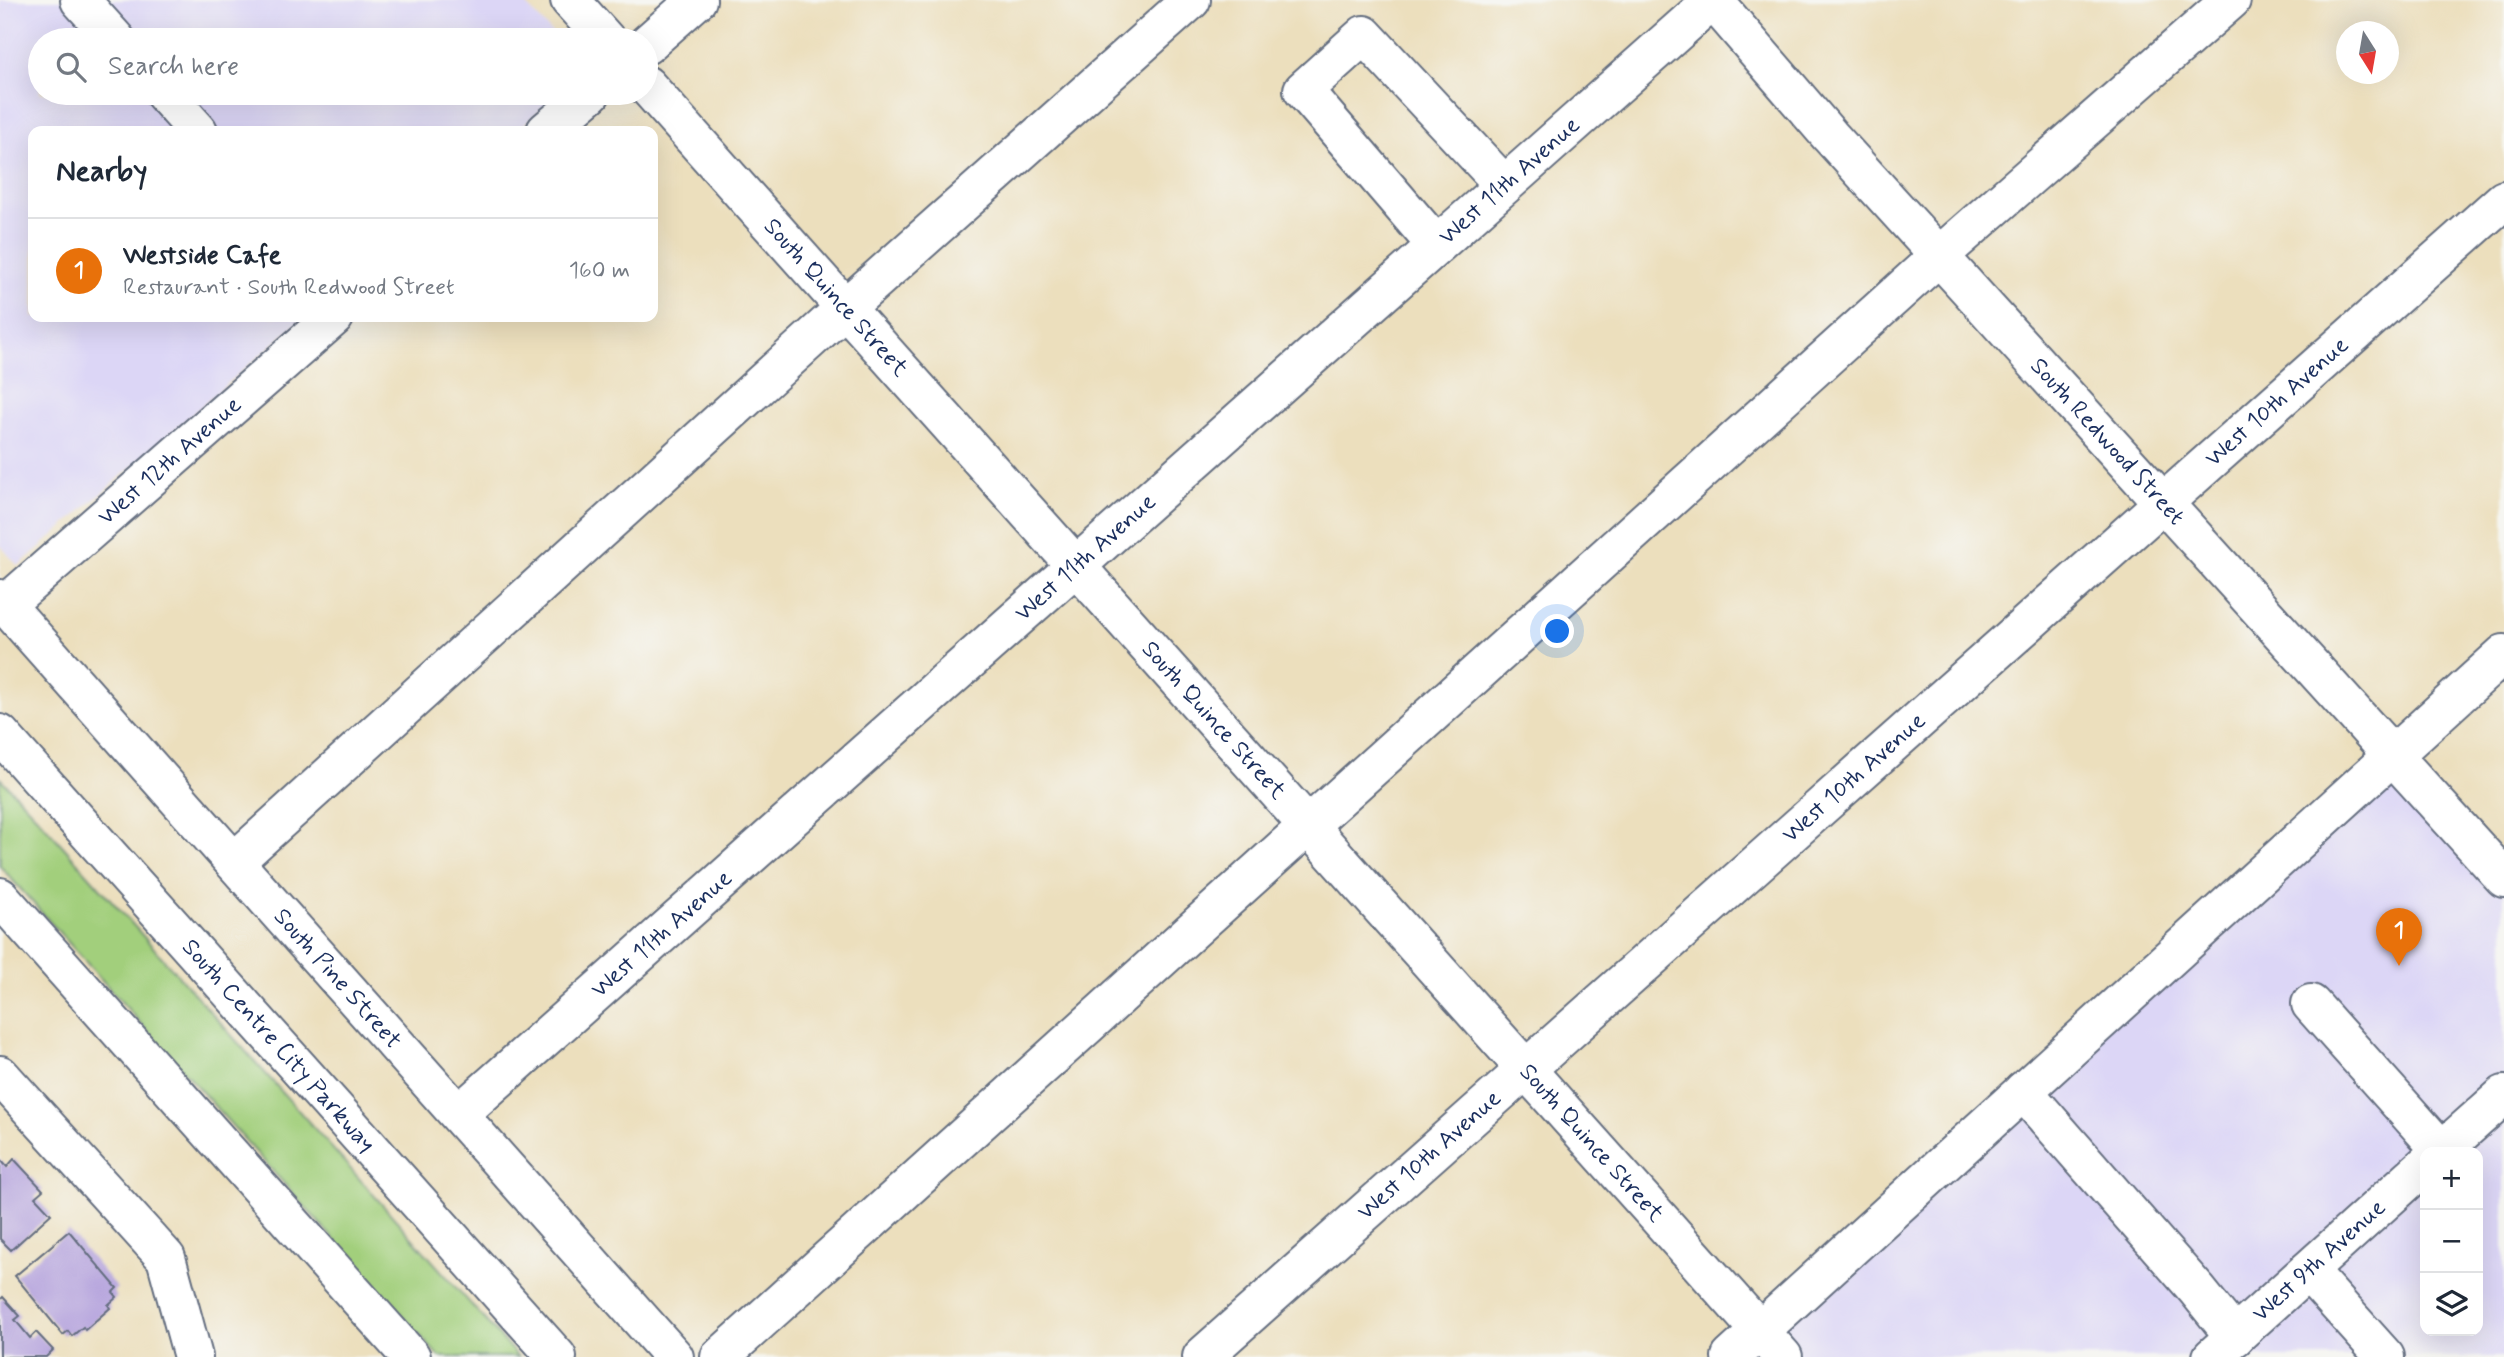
<!DOCTYPE html>
<html lang="en">
<head>
<meta charset="utf-8">
<style>
	:root { --surface:#fff; --page:#f2f2f3; --text:#1f2937; --muted:#747a83; --line:#e0e1e3; --accent:#b5179e }
	body { margin:0; font-family:Mynerve,sans-serif; background:var(--page); color:var(--text) }
	.controls { position:absolute; right:21px; bottom:21px; display:grid; overflow:hidden; border-radius:14px; box-shadow:0 7px 28px #0002 }
	.controls button { width:63px; height:63px; display:grid; place-items:center; padding:0; border:0; border-bottom:2px solid var(--line); background:var(--surface); color:var(--text); font:35px sans-serif }
	.compass { position:absolute; left:2336px; top:21px; width:63px; height:63px; border-radius:50%; background:var(--surface); box-shadow:0 7px 28px #0002; rotate:169deg }
	.you { position:absolute; left:1558px; top:632px; width:24px; height:24px; margin:-18px; border:5px solid #fff; border-radius:50%; background:#1a73e8; box-shadow:0 0 0 10px #1a73e833 }
	.badge { display:grid; place-items:center; width:46px; height:46px; border-radius:50%; background:var(--accent); color:#fff; font-size:23px; font-weight:700 }
	.pin { position:absolute; translate:-50% -58px; filter:drop-shadow(0 2px 4px #0008) }
	.pin::after { content:''; position:absolute; top:37px; width:24px; height:21px; background:inherit; clip-path:polygon(0 0,100% 0,50% 100%) }
	.list { margin:0; padding:0; list-style:none }
	h2 { display:flex; justify-content:space-between; align-items:center; height:91px; margin:0; padding:0 28px; font-size:30px }
	h2 small { font-size:23px; font-weight:400; color:var(--muted) }
	.list li { display:grid; grid-template-columns:46px 1fr auto; gap:21px; align-items:center; box-sizing:border-box; height:105px; padding:0 28px; border-top:2px solid var(--line) }
	.list b { display:block; font-size:26px; white-space:nowrap }
	.list p { margin:0; font-size:23px; white-space:nowrap; color:var(--muted) }
	.list em { font-size:23px; font-style:normal; color:var(--muted) }
	.icon { flex:none; width:38px; height:38px; fill:none; stroke:currentColor; stroke-width:2; stroke-linecap:round; stroke-linejoin:round }
	.map { position:relative; flex:none; width:2504px; height:1357px; overflow:hidden }
	.search { position:absolute; background:var(--surface); box-shadow:0 7px 28px #0002; left:28px; top:28px; width:630px; height:77px; display:flex; align-items:center; gap:18px; box-sizing:border-box; padding:0 24px; border-radius:38px; color:var(--muted); font-size:26px }
	.panel { position:absolute; background:var(--surface); box-shadow:0 7px 28px #0002; left:28px; top:126px; width:630px; height:196px; border-radius:14px }
	.map>svg:first-child { display:block }
</style>
</head>
<body>
<div class="map">
<svg width="2504" height="1357" viewBox="0 0 2504 1357">
	<rect width="100%" height="100%" fill="#f6f6f2"/>
	<filter id="ink" filterUnits="userSpaceOnUse"><feTurbulence type="fractalNoise" baseFrequency=".0143" numOctaves="2"/><feDisplacementMap in="SourceGraphic" scale="14" xChannelSelector="R" yChannelSelector="G"/><feConvolveMatrix kernelMatrix="1 2 1 2 8 2 1 2 1" color-interpolation-filters="sRGB"/></filter>
	<filter id="wash" filterUnits="userSpaceOnUse"><feTurbulence type="fractalNoise" baseFrequency=".00686" numOctaves="4" result="noise"/><feDisplacementMap in="SourceGraphic" scale="28" xChannelSelector="R" yChannelSelector="G"/><feGaussianBlur stdDeviation="1.57" result="paint"/><feColorMatrix in="noise" values="0 0 0 0 0 0 0 0 0 0 0 0 0 0 0 0 0 1.4 0 .05"/><feComposite in="paint" operator="in"/></filter>
	<g filter="url(#wash)">
		<rect width="100%" height="100%" fill="#ecdfbd"/>
		<!-- built -->
		<g fill="#dcd6f6" fill-rule="evenodd">
			<path d="M0 0H522L559 40H40V93H560L516 131H33V317H304L18 566 0 545Z"/>
			<path d="M2391 755 2504 878V1357H1732ZM2425 1152H2478V1331H2425Z"/>
		</g>
		<!-- green -->
		<path fill="#a2cf7c" stroke="#5e7f6d" stroke-width="2" d="M0 778 37 817 518 1357H439L0 866Z"/>
		<g id="blocks">
			<!-- building -->
			<g fill="#b09ddb">
				<path d="M0 1159 7 1167 14 1159 43 1190 35 1197 51 1214 11 1250 0 1239Z"/>
				<path d="M69 1231 117 1288 113 1292 117 1297 108 1305 110 1308 85 1330 83 1327 72 1336 68 1331 63 1335 15 1276Z"/>
				<path d="M3 1297 20 1316 15 1320 30 1338 36 1332 53 1350 46 1357H0V1300Z"/>
			</g>
		</g>
	</g>
	<g filter="url(#ink)">
		<use href="#blocks" fill-opacity="0" stroke="#646d7f" stroke-width="2"/>
		<g fill="none" stroke-linecap="round" stroke-linejoin="round">
			<defs>
				<g id="minor">
					<path d="M80 0 116 40"/>
					<path d="M570 0 606 40"/>
					<path id="s1" d="M1713 0 1830 136 2504 878"/>
					<path d="M646 45 697 0"/>
					<path id="s2" d="M646 85 1783 1357"/>
					<path d="M164 93 198 131"/>
					<path d="M546 131 591 93"/>
					<path d="M1436 245 1303 90 1364 35 1504 185"/>
					<path id="s3" d="M0 599 674 1357"/>
					<path id="s4" d="M5 605 334 317"/>
					<path d="M234 862 845 308 1191 0"/>
					<path d="M2311 1004 2442 1151"/>
					<path d="M0 1075 166 1258 193 1357"/>
					<path d="M2023 1091 2197 1290 2235 1337"/>
					<path id="s5" d="M459 1114 1713 0"/>
					<path d="M2308 1271 2385 1357"/>
					<path d="M720 1357 1940 255 2231 0"/>
					<path id="s6" d="M1202 1357 2504 200"/>
					<path d="M1731 1357 2504 654"/>
				</g>
				<g id="major">
					<path d="M2440 1152 2504 1095"/>
					<path id="s7" d="M2212 1357 2425 1165"/>
				</g>
				<g id="highway">
					<path id="s8" d="M0 734 557 1357"/>
					<path d="M0 897 411 1357"/>
				</g>
			</defs>
			<!-- minor casing -->
			<use href="#minor" stroke="#646d7f" stroke-width="42"/>
			<!-- major casing -->
			<use href="#major" stroke="#646d7f" stroke-width="42"/>
			<!-- highway casing -->
			<use href="#highway" stroke="#646d7f" stroke-width="42"/>
			<!-- minor -->
			<use href="#minor" stroke="#fff" stroke-width="38"/>
			<!-- major -->
			<use href="#major" stroke="#fff" stroke-width="38"/>
			<!-- highway -->
			<use href="#highway" stroke="#fff" stroke-width="38"/>
		</g>
	</g>
	<g text-anchor="middle" dominant-baseline="central" stroke-width="5" stroke-linejoin="round" paint-order="stroke">
		<!-- street labels -->
		<g font-size="24" fill="#1b2f5e" stroke="#f6f6f2">
			<text stroke="none"><textPath href="#s5" startOffset="1405">West 11th Avenue</textPath></text>
			<text stroke="none"><textPath href="#s2" startOffset="285">South Quince Street</textPath></text>
			<text stroke="none"><textPath href="#s6" startOffset="1438">West 10th Avenue</textPath></text>
			<text stroke="none"><textPath href="#s1" startOffset="592">South Redwood Street</textPath></text>
			<text stroke="none"><textPath href="#s4" startOffset="219">West 12th Avenue</textPath></text>
			<text stroke="none"><textPath href="#s5" startOffset="838">West 11th Avenue</textPath></text>
			<text stroke="none"><textPath href="#s2" startOffset="852">South Quince Street</textPath></text>
			<text stroke="none"><textPath href="#s6" startOffset="872">West 10th Avenue</textPath></text>
			<text stroke="none"><textPath href="#s5" startOffset="271">West 11th Avenue</textPath></text>
			<text stroke="none"><textPath href="#s3" startOffset="508">South Pine Street</textPath></text>
			<text stroke="none"><textPath href="#s8" startOffset="418">South Centre City Parkway</textPath></text>
			<text stroke="none"><textPath href="#s2" startOffset="1419">South Quince Street</textPath></text>
			<text stroke="none"><textPath href="#s6" startOffset="304">West 10th Avenue</textPath></text>
			<text stroke="none"><textPath href="#s7" startOffset="144">West 9th Avenue</textPath></text>
		</g>
	</g>
</svg>
<div class="controls">
<button>+</button>
<button>−</button>
<button><svg class="icon" aria-label="layers" viewBox="0 0 24 24"><path d="M12 4l9 5-9 5-9-5zM3 14l9 5 9-5"/></svg></button>
</div>
<svg class="compass" viewBox="-18 -18 36 36"><path d="M0-13l5 13h-10z" fill="#e53935"/><path d="M0 13l5-13h-10z" fill="#747a83"/></svg>
<div class="you"></div>
<div class="pin badge" style="left:2399px;top:966px;background:#e8710a">1</div>
<div class="search"><svg class="icon" aria-label="search" viewBox="0 0 24 24"><circle cx="10" cy="10" r="6"/><path d="M15 15l6 6"/></svg>Search here</div>
<section class="panel">
<h2>Nearby<small></small></h2>
<ul class="list">
<li><span class="badge" style="background:#e8710a">1</span><div><b>Westside Cafe</b><p>Restaurant · South Redwood Street</p></div><em>160 m</em></li>
</ul>
</section>
</div>
</body>
</html>
